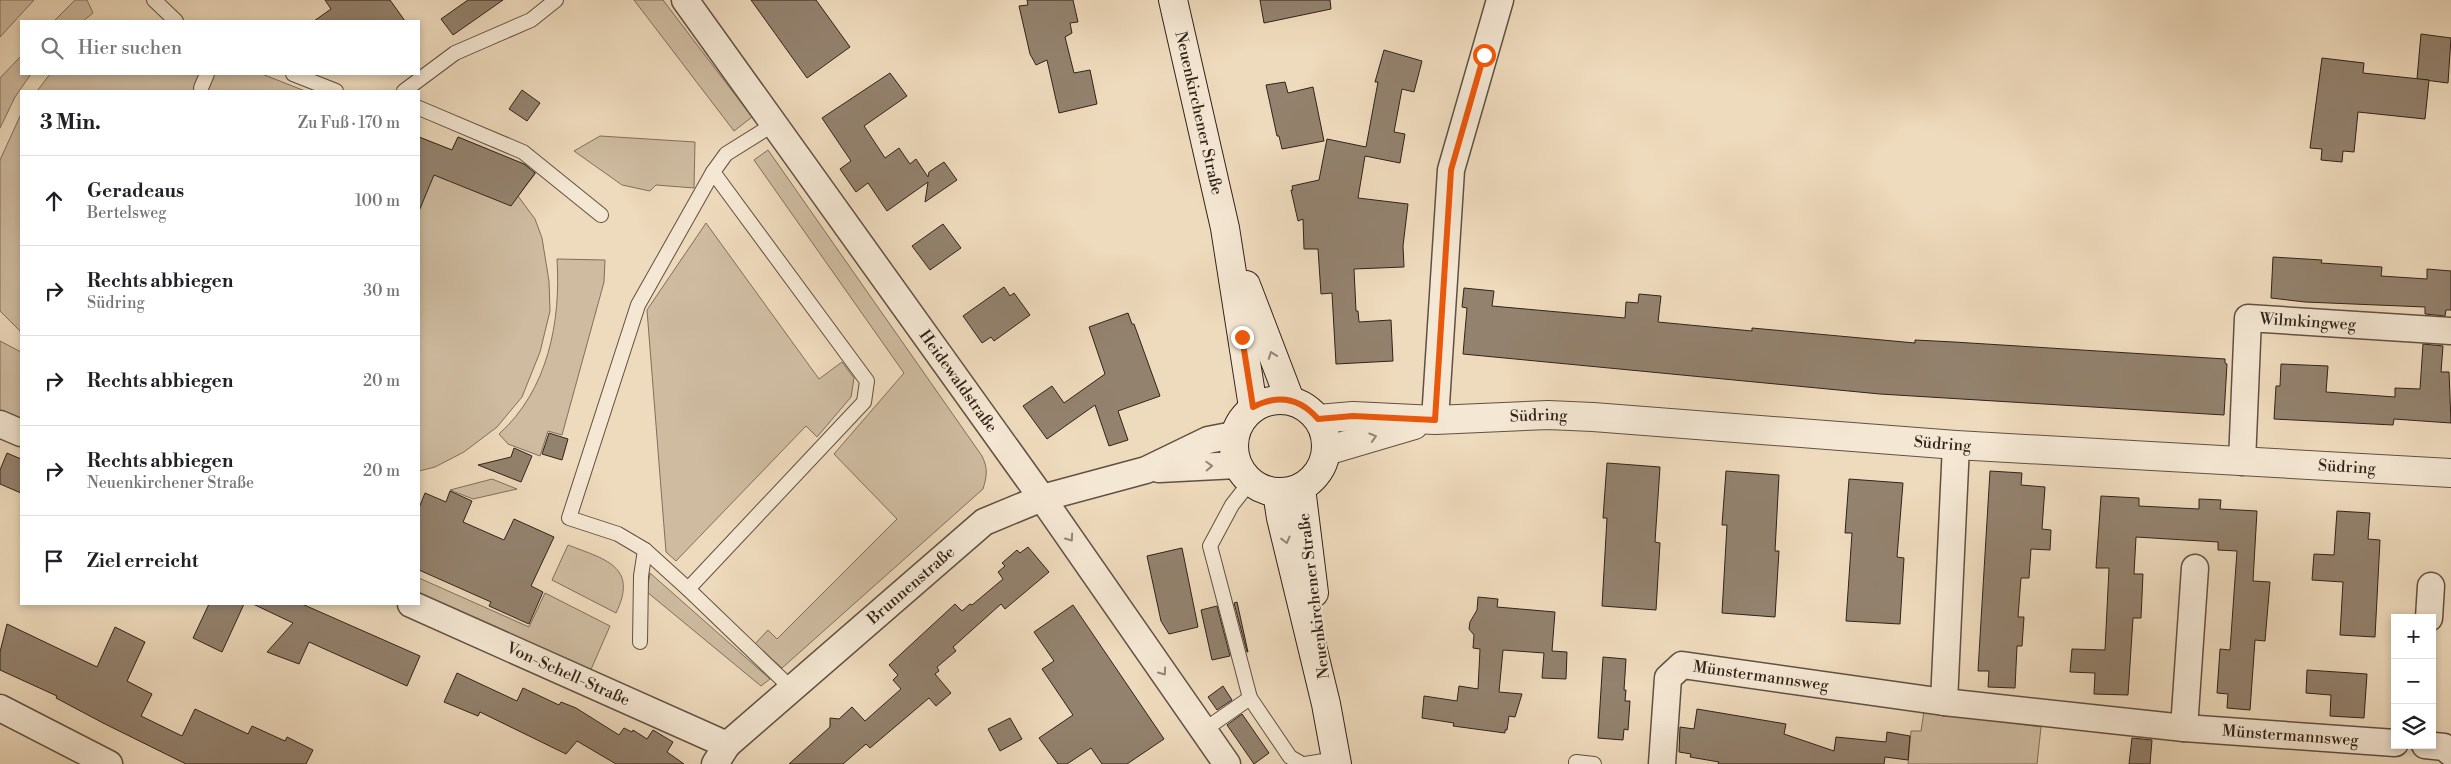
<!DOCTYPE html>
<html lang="de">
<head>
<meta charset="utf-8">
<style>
	:root { --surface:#fff; --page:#f2f2f2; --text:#202124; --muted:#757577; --line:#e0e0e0 }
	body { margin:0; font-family:"Libre Bodoni",serif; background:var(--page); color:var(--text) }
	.controls { position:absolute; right:15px; bottom:15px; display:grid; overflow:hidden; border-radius:0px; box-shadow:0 2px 8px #0003 }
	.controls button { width:45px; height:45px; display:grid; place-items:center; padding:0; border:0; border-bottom:1px solid var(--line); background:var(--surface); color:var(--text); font:25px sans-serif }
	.stop { position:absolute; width:15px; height:15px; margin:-11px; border:4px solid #ea580c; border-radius:50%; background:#fff }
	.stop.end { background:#ea580c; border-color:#fff; box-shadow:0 1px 5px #0008 }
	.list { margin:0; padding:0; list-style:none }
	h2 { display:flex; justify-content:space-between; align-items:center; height:65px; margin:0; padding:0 20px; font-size:21px }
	h2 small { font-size:16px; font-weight:400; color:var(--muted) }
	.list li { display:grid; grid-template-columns:32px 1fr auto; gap:15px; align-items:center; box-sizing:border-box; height:90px; padding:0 20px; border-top:1px solid var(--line) }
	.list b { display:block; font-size:19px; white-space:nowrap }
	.list p { margin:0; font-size:16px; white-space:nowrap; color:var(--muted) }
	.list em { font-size:16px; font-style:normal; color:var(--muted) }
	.icon { flex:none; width:28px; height:28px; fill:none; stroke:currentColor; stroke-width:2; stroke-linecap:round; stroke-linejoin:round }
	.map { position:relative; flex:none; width:2451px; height:764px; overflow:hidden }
	.search { position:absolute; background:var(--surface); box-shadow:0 2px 8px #0003; left:20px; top:20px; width:400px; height:55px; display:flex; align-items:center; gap:12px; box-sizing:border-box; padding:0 18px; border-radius:0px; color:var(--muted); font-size:19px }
	.panel { position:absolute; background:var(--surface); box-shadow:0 2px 8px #0003; left:20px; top:90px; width:400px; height:515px; border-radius:0px }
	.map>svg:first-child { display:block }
</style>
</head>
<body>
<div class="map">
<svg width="2451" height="764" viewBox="0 0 2451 764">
	<rect width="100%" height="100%" fill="#eedabc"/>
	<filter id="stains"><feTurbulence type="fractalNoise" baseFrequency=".004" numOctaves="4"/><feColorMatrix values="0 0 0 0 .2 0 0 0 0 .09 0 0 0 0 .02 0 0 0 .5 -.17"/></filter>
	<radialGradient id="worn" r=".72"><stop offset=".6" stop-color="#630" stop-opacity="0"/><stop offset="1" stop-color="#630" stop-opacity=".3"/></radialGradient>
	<!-- green -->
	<g fill="#cebba0" stroke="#806f5c">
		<path d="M0 0H34L0 37Z"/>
		<path d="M75 0H87L93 13 83 21H54Z"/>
		<path d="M634 0H663L752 117 734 131Z"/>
		<path d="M21 56V74H31L15 97 0 128V78Z"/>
		<path d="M50 74H262L305 91H37Z"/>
		<path d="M21 114V336L20 331 0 311V160Z"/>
		<path d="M600 136 695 142 694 188 656 185 650 191 622 185 574 151Z"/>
		<path d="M419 137 452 150 458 137 538 170 518 196 535 219 542 238 549 281 550 311 540 352 522 397 497 427 464 452 435 467 419 471Z"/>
		<path d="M768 150 982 456C988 468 987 476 983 489L782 668 755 644 768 630 777 639 897 519 834 454 904 373 754 160Z"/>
		<path d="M706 223 819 379 842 362 854 378 851 397 817 437 806 426 676 561 666 552 647 310Z"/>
		<path d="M557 259 605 260 604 282 562 435 548 431 540 456 508 444 499 434C548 390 561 322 557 259Z"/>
		<path d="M0 341 21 352V421L0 412Z"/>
		<path d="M492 479 517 489 473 499 450 490Z"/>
		<path d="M568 545C604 559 639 566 616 613L552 580Z"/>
		<path d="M650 573 770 679 761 686 647 592Z"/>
		<path d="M419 578 529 627 545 593 610 626 589 674 419 598Z"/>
		<path d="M1924 711 2041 727 2037 764H1908L1911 731H1921Z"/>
	</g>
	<!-- building -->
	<g fill="#93826e" stroke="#312319">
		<path d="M325 0H390L405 21H314L331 9Z"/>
		<path d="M468 0H503L453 35 441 19Z"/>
		<path d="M751 0H816L850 47 807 78Z"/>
		<path d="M1027 0H1073L1078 22 1070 23 1072 33 1065 37 1074 73 1090 70 1097 104 1059 113 1047 60 1036 65 1030 54 1019 6 1028 5Z"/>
		<path d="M1260 0H1330L1331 9 1264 23Z"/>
		<path d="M2421 34 2451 38 2448 83 2417 79Z"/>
		<path d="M1384 50 1422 61 1414 92 1402 89 1394 132 1405 134 1400 163 1365 156 1358 198 1408 204 1403 246 1404 267 1354 269 1356 311H1358L1359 322 1391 320 1393 361 1336 364 1332 293 1321 294 1318 249H1304L1303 219 1298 221 1291 190H1293L1292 186 1319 180 1327 139 1366 147 1378 82H1375Z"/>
		<path d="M2322 58 2364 63 2363 73 2429 80 2425 119 2358 112 2354 152 2343 151 2342 162 2321 160 2322 149 2310 148Z"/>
		<path d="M890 73 907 96 864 126 885 158 899 148 910 164 916 159 928 177 929 172 944 162 957 180 925 202 928 182 887 211 868 183 856 192 840 169 851 161 822 118Z"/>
		<path d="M1285 82 1288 93 1313 87 1324 141 1282 149 1279 136H1277L1266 85Z"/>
		<path d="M522 90 540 103 527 121 509 109Z"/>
		<path d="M419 137 452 150 458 137 524 164 535 173 511 206 434 175 419 211Z"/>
		<path d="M943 224 961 248 930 270 912 246Z"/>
		<path d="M2273 257 2322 260 2321 263 2382 267 2381 276 2427 279V269L2451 271V310H2446L2445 316 2425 314V307L2305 302 2271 298Z"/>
		<path d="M1004 287 1010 296 1014 293 1030 315 994 341 991 337 982 343 963 316Z"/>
		<path d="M1464 288 1494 291 1492 306 1625 318 1626 302 1638 303 1639 294 1661 296 1658 322 1752 331V328L1915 343V340L1954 342 2225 359V363L2227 364 2224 415 1880 394 1463 354 1467 308 1462 307Z"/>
		<path d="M1128 313 1132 324H1134L1160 396 1118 411 1128 440 1109 446 1095 405 1047 439 1023 406 1052 386 1064 403 1105 374 1089 327Z"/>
		<path d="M2423 344 2443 346 2441 372H2449L2451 423 2394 419 2393 425 2274 419 2276 386H2280L2281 364 2328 366 2326 392 2395 397V388L2420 389Z"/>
		<path d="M549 433 568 439 562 460 542 454Z"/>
		<path d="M514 448 532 456 521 482 478 465 511 457Z"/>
		<path d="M7 453 21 459V493L0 484V470Z"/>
		<path d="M1607 463 1660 467 1655 542 1660 543 1656 610 1602 606 1607 518H1603Z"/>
		<path d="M1726 471 1779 475 1775 551H1779L1775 617 1722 613 1727 525H1722Z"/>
		<path d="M1990 471 2022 473 2021 485 2045 487 2042 529 2051 530 2050 550 2031 549 2029 578H2021L2018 617H2024L2022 646H2017L2015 688 1988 687 1989 671H1978Z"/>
		<path d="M1849 479 1903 483 1897 557 1904 558 1900 624 1846 621 1852 533H1845Z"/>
		<path d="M450 491 472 501 463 522 504 540 514 519 554 537 531 586 543 592 529 624 489 606 491 602 419 570V508L425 493 446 502Z"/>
		<path d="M2101 496 2139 498V506L2199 509V499L2221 500 2220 509 2257 511 2253 581 2270 582 2265 641 2255 640 2250 710 2227 708 2228 694 2217 693 2220 649 2230 650 2237 551 2218 550V542L2136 537 2134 574H2143L2141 618H2133L2128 695 2094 694 2095 673 2070 672 2072 649 2105 650 2109 568H2096Z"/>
		<path d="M2337 511 2370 513 2368 539 2380 540 2375 637 2340 635 2343 582 2312 580 2314 554 2334 555Z"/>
		<path d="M1028 547 1049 572 1005 609 1001 604 953 647 956 651 937 667 939 671 935 674 951 693 936 706 929 698 870 748 866 744 843 764H789L830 727V718L839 719 852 707 865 721 901 689 893 680 898 675 889 665 955 604 962 611 970 604 972 605 1003 579 998 572 1005 566 1002 563 1017 550 1020 553Z"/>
		<path d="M1182 548 1198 627 1169 634 1161 621 1147 556Z"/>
		<path d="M1478 597 1498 599 1497 607 1555 612 1552 651 1567 652 1566 679 1542 678 1544 653 1503 650 1499 692 1522 694 1515 717 1509 716 1507 730H1505V733L1453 726 1454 723 1422 718 1424 696 1457 701 1459 686 1478 689 1480 649 1473 648 1474 635 1469 629 1470 622 1477 610Z"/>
		<path d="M1237 602 1248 652H1247L1234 603Z"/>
		<path d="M209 604H244L222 652 193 638Z"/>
		<path d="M253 604H302L420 656 407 686 309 642 299 664 267 652 293 623Z"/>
		<path d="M1073 605 1164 739 1127 764H1102L1091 748 1067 764H1058L1039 738 1073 715 1042 669 1054 661 1034 632Z"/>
		<path d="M1217 606 1230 656 1212 660 1201 610Z"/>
		<path d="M7 624 97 667 115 627 145 642 127 681 152 694 141 716 182 736 195 709 248 734 252 726 285 741 287 737 313 750 306 764H186L103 723 56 698 57 696 0 670V652Z"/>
		<path d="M1603 657 1626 659 1624 690H1626L1625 701H1630L1628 730 1624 729 1623 740 1598 738Z"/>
		<path d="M2307 670 2367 674 2364 718 2330 716 2331 695 2306 693Z"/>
		<path d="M457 673 517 701 523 688 559 705 561 702 576 708 619 735 624 728 632 732 633 730 647 739 653 730 673 742 667 752 684 764H616L577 741 566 754 480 712 478 716 444 702Z"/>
		<path d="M1223 686 1232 700 1217 710 1208 697Z"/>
		<path d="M1697 709 1786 724 1784 734 1834 751 1836 737 1886 742 1887 732 1910 736 1908 760 1885 757 1884 764H1718L1719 762 1690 757 1691 754 1679 752 1680 727 1694 729Z"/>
		<path d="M1242 714 1269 753 1254 764 1227 725Z"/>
		<path d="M1010 718 1022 739 1000 751 988 729Z"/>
		<path d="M2132 738 2152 740 2150 764H2129Z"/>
	</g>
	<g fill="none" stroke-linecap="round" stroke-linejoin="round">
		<defs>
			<g id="service">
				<path d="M154 0 176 21"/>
				<path d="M293 74 336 91"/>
				<path d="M201 88 207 74"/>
				<path d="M404 91 455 53 531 20 556 0"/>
				<path d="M419 108 523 152 601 215"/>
				<path d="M713 172 867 381 864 402 688 589 791 688"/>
				<path d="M1250 482 1232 505 1210 546 1250 698 1290 757 1302 764"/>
				<path d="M688 589 645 550 618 534 569 518 638 305 713 172 726 154 774 124"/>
				<path d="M640 642 641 576 645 550"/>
				<path d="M1204 730 1250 698"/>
				<path d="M1576 762 1594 764"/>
				<path d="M1305 764 1336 759"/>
			</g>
			<g id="minor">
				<path id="s1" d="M685 0 1042 498 1227 764"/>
				<path d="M1435 420 1451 170 1500 0"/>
				<path d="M0 424 21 433"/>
				<path id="s2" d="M2242 462 2248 318 2451 331"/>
				<path d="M1159 469 1237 465"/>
				<path id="s3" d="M411 604 727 745"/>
				<path d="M2429 618 2431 586"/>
				<path d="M1944 702 1956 445"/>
				<path d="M0 708 109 764"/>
				<path d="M2184 728 2195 568"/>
				<path d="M2425 745 2444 747 2451 753"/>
				<path id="s4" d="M715 764 727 745 984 522 1042 498 1146 470 1208 440 1234 435"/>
				<path id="s5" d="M1662 764 1668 678 1682 665 1944 702 2184 728 2395 743"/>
			</g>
			<g id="tertiary">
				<path id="s6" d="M1318 419 1353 416 1435 420 1548 415 1593 417 1956 445 2451 473"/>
				<path d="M1326 451 1414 425"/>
			</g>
			<g id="secondary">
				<path id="s7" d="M1173 0 1225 228 1253 407"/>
				<path d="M1246 285 1290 400"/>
				<circle cx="1280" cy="446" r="46"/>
				<path d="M1301 488 1314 593"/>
				<path d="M1277 492 1281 518 1326 704 1337 764"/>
			</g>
		</defs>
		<!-- service casing -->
		<use href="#service" stroke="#605142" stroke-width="16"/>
		<!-- minor casing -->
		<use href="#minor" stroke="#605142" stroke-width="29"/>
		<!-- tertiary casing -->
		<use href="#tertiary" stroke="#605142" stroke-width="30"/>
		<!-- secondary casing -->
		<use href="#secondary" stroke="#312319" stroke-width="30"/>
		<!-- service -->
		<use href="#service" stroke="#f4e7d3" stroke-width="14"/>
		<!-- minor -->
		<use href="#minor" stroke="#f4e7d3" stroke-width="26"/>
		<!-- tertiary -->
		<use href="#tertiary" stroke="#f4e7d3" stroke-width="28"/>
		<!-- secondary -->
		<use href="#secondary" stroke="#f4e7d3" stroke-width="28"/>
	</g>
	<!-- one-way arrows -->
	<defs><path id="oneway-chevron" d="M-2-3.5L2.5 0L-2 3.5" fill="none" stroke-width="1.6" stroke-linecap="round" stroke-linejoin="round" transform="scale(1.25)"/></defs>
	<g stroke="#928576">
		<use href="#oneway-chevron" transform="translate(1272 355) rotate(-110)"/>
		<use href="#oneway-chevron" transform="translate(1373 437) rotate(-17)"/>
		<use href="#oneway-chevron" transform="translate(1209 466) rotate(-3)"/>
		<use href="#oneway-chevron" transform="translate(1070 538) rotate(55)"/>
		<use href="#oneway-chevron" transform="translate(1286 540) rotate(76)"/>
		<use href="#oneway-chevron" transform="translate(1163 672) rotate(55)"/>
	</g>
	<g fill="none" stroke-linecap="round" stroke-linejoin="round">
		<!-- route -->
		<path stroke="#ea580c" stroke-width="6" d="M1242 337 1253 407C1278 394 1300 398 1318 419L1353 416 1435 420 1451 170 1484 55"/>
	</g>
	<g text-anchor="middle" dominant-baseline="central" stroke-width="4" stroke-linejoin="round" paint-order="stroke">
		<!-- street labels -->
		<g font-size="16" fill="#312319" stroke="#f4e7d3">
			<text stroke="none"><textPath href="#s7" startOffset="116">Neuenkirchener Straße</textPath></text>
			<text stroke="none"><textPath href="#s2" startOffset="204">Wilmkingweg</textPath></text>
			<text stroke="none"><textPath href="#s1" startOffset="469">Heidewaldstraße</textPath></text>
			<text stroke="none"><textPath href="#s6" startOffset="221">Südring</textPath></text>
			<text stroke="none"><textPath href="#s6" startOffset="626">Südring</textPath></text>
			<text stroke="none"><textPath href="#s6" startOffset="1031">Südring</textPath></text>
			<text stroke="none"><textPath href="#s4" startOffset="266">Brunnenstraße</textPath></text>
			<text transform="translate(1314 596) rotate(-97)">Neuenkirchener Straße</text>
			<text stroke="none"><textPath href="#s3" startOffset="172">Von-Schell-Straße</textPath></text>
			<text stroke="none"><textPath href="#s5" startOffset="185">Münstermannsweg</textPath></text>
			<text stroke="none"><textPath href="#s5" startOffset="718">Münstermannsweg</textPath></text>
		</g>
	</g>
	<rect width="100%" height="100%" filter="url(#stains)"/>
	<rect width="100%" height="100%" fill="url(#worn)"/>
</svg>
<div class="controls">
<button>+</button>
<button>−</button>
<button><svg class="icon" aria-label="layers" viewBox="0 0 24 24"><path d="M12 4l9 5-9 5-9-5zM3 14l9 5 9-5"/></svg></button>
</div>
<div class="stop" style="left:1484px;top:55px"></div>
<div class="stop end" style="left:1242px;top:337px"></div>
<div class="search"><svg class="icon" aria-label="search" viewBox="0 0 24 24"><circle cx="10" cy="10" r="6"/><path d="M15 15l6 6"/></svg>Hier suchen</div>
<section class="panel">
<h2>3 Min.<small>Zu Fuß · 170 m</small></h2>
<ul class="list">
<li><svg class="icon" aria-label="ahead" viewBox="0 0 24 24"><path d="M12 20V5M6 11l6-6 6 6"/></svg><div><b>Geradeaus</b><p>Bertelsweg</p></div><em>100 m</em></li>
<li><svg class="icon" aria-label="right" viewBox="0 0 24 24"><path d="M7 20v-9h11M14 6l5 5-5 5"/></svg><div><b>Rechts abbiegen</b><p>Südring</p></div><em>30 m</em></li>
<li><svg class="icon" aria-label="right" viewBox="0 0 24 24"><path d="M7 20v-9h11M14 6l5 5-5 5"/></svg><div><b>Rechts abbiegen</b></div><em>20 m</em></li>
<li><svg class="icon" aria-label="right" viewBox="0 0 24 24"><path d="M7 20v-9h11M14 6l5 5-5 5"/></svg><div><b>Rechts abbiegen</b><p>Neuenkirchener Straße</p></div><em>20 m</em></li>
<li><svg class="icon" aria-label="arrive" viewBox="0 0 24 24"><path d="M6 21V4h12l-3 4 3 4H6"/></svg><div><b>Ziel erreicht</b></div></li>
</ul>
</section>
</div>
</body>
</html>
